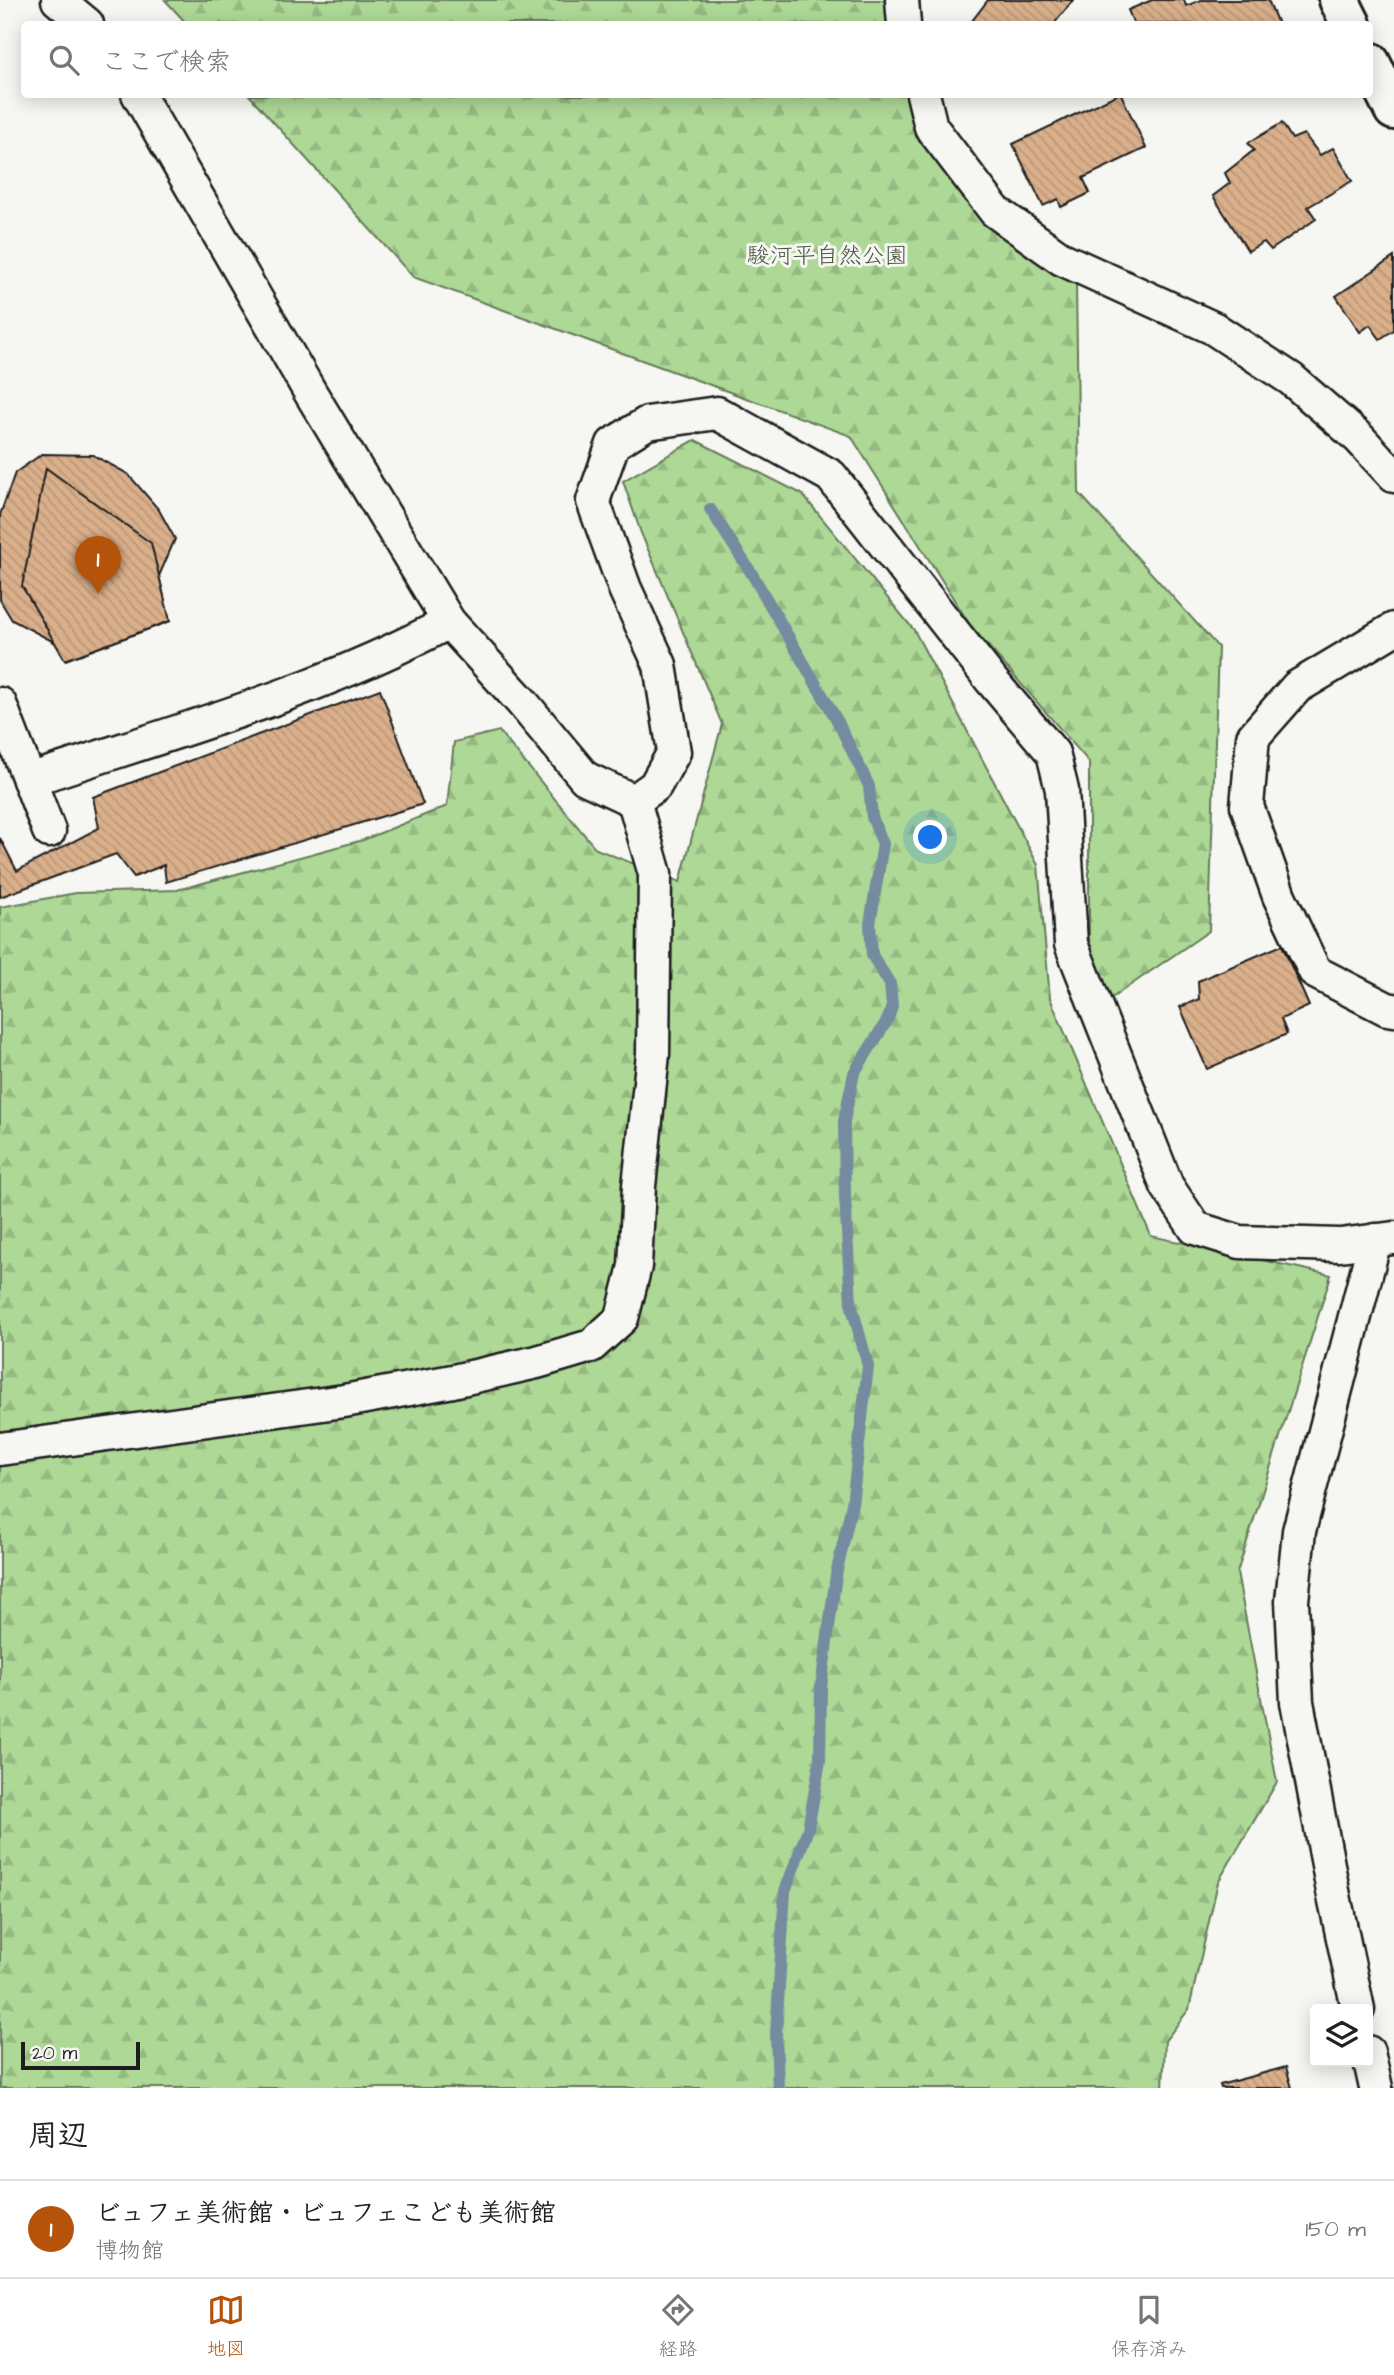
<!DOCTYPE html>
<html lang="ja">
<head>
<meta charset="utf-8">
<style>
	:root { --surface:#fff; --page:#f6f6f6; --text:#222; --muted:#767676; --line:#e0e0e0; --accent:#b45309 }
	body { margin:0; font-family:"Architects Daughter","Klee One",sans-serif; background:var(--page); color:var(--text) }
	.controls { position:absolute; right:21px; bottom:21px; display:grid; overflow:hidden; border-radius:7px; box-shadow:0 4px 18px #0003 }
	.controls button { width:63px; height:63px; display:grid; place-items:center; padding:0; border:0; border-bottom:2px solid var(--line); background:var(--surface); color:var(--text); font:35px sans-serif }
	.scale { position:absolute; left:21px; bottom:18px; width:119px; box-sizing:border-box; padding-left:7px; border:4px solid #1c1c1c; border-top:0; font-size:19px; line-height:24px; white-space:nowrap; color:#1c1c1c; -webkit-text-stroke:5px #f6f6f2; paint-order:stroke }
	.you { position:absolute; left:931px; top:838px; width:24px; height:24px; margin:-18px; border:5px solid #fff; border-radius:50%; background:#1a73e8; box-shadow:0 0 0 10px #1a73e833 }
	.badge { display:grid; place-items:center; width:46px; height:46px; border-radius:50%; background:var(--accent); color:#fff; font-size:23px; font-weight:700 }
	.pin { position:absolute; translate:-50% -58px; filter:drop-shadow(0 2px 4px #0008) }
	.pin::after { content:''; position:absolute; top:37px; width:24px; height:21px; background:inherit; clip-path:polygon(0 0,100% 0,50% 100%) }
	.list { margin:0; padding:0; list-style:none }
	h2 { display:flex; justify-content:space-between; align-items:center; height:91px; margin:0; padding:0 28px; font-size:30px }
	h2 small { font-size:23px; font-weight:400; color:var(--muted) }
	.list li { display:grid; grid-template-columns:46px 1fr auto; gap:21px; align-items:center; box-sizing:border-box; height:98px; padding:0 28px; border-top:2px solid var(--line) }
	.list b { display:block; font-size:26px; white-space:nowrap }
	.list p { margin:0; font-size:23px; white-space:nowrap; color:var(--muted) }
	.list em { font-size:23px; font-style:normal; color:var(--muted) }
	.icon { flex:none; width:38px; height:38px; fill:none; stroke:currentColor; stroke-width:2; stroke-linecap:round; stroke-linejoin:round }
	.map { position:relative; flex:none; width:1394px; height:2088px; overflow:hidden }
	.search { position:absolute; background:var(--surface); box-shadow:0 4px 18px #0003; left:21px; right:21px; top:21px; height:77px; display:flex; align-items:center; gap:18px; box-sizing:border-box; padding:0 24px; border-radius:7px; color:var(--muted); font-size:26px }
	.sheet { height:189px; background:var(--surface) }
	nav { display:flex; justify-content:space-around; align-items:center; box-sizing:border-box; height:98px; border-top:2px solid var(--line); background:var(--surface); font-size:19px; color:var(--muted) }
	nav a { display:grid; justify-items:center; gap:4px }
	nav .on { color:var(--accent) }
	.map>svg:first-child { display:block }
</style>
</head>
<body>
<div class="map">
<svg width="1394" height="2088" viewBox="0 0 1394 2088">
	<defs>
		<pattern id="forest-firs" width="22" height="20" patternUnits="userSpaceOnUse" patternTransform="scale(1.75)"><rect width="22" height="20" fill="#add896"/><path d="M5 1l3.5 6h-7zM16 11l3.5 6h-7z" fill="#94b981"/></pattern>
		<pattern id="building-back-hatch" width="6" height="6" patternUnits="userSpaceOnUse" patternTransform="scale(1.75)"><rect width="6" height="6" fill="#daaf8b"/><path d="M-1 5l2 2M0 0l6 6M5-1l2 2" fill="none" stroke="#ba9677"/></pattern>
	</defs>
	<rect width="100%" height="100%" fill="#f6f6f2"/>
	<filter id="ink" filterUnits="userSpaceOnUse"><feTurbulence type="fractalNoise" baseFrequency=".0143" numOctaves="2"/><feDisplacementMap in="SourceGraphic" scale="14" xChannelSelector="R" yChannelSelector="G"/><feConvolveMatrix kernelMatrix="1 2 1 2 8 2 1 2 1" color-interpolation-filters="sRGB"/></filter>
	<g filter="url(#ink)">
		<!-- forest -->
		<g fill="url(#forest-firs)" stroke="#647a59" stroke-width="2">
			<path d="M165 0H892L895 24H187Z"/>
			<path d="M249 95H926L989 218 1076 283 1079 493 1218 647 1209 931 1106 1002 1089 940V762L970 625 851 436 413 277Z"/>
			<path d="M695 440 802 494 914 630 1038 865 1050 998 1151 1236 1331 1275 1237 1573 1277 1782 1218 1882 1189 2009 1165 2041 1163 2088H0V907L76 893 177 890 363 840 447 806 454 742 499 731 596 849 680 882 722 724 641 533 623 481Z"/>
		</g>
		<g fill="none" stroke-linecap="round" stroke-linejoin="round">
			<!-- stream -->
			<path stroke="#748ba0" stroke-width="12" d="M710 509 752 574 838 722 869 786 872 817 883 844 870 924 872 955 890 984 892 1006 888 1019 854 1073 844 1121 845 1196 851 1303 868 1366 852 1504 836 1575 821 1687 820 1761 808 1829 785 1891 776 2034 778 2088"/>
		</g>
		<!-- building -->
		<g fill="url(#building-back-hatch)" stroke="#1c1c1c" stroke-width="2">
			<path d="M988 0H1073L1054 24H977L972 21Z"/>
			<path d="M1152 0H1184L1186 6 1201 0H1268L1278 24H1134L1128 10Z"/>
			<path d="M1118 94H1121L1146 148 1083 178 1090 193 1061 207 1058 199 1043 206 1013 144Z"/>
			<path d="M1282 123 1292 139 1304 134 1320 155 1333 148 1352 181 1308 207 1316 219 1271 250 1264 242 1248 251 1213 196 1230 183 1225 173 1254 150 1248 143Z"/>
			<path d="M1394 257V330L1380 339 1370 325 1360 332 1336 296Z"/>
			<path d="M42 454 93 455 128 474 159 510 175 539 159 576 170 621 65 660 56 643 12 620 0 600V515L15 473Z"/>
			<path d="M46 468 151 543 170 621 65 660 22 586Z"/>
			<path d="M380 689 423 804 166 882 164 865 134 877 116 854 0 897V838L17 871 99 828 93 797Z"/>
			<path d="M1282 945 1309 1006 1281 1019 1287 1034 1207 1069 1180 1007 1199 999 1198 981Z"/>
			<path d="M1286 2067 1292 2088H1221L1220 2085Z"/>
		</g>
		<g fill="none" stroke-linecap="round" stroke-linejoin="round">
			<defs>
				<g id="street">
					<path d="M58 0 87 24"/>
					<path d="M902 0 904 24"/>
					<path d="M138 94 310 392 449 622 521 701 585 778 634 801 655 786 674 752 660 665 625 589 593 501 613 444 647 423 717 413 831 476 992 681 1053 753 1062 790 1071 944 1167 1186 1195 1228 1240 1242 1340 1245 1394 1238"/>
					<path d="M923 94 931 127 995 211 1062 259 1213 328 1291 379 1359 438 1394 476"/>
					<path d="M1394 629 1297 687 1253 737 1247 806 1279 896 1315 972 1387 1009 1394 1010"/>
					<path d="M0 704 49 831"/>
					<path d="M29 780C170 733 317 693 449 622"/>
					<path d="M0 1449 344 1401 453 1381 537 1362 591 1346 622 1318 635 1266 639 1186 653 1054 655 874 634 801"/>
					<path d="M1358 2009 1333 1891 1297 1702 1292 1601 1299 1531 1375 1240"/>
					<path d="M1368 2052 1376 2088"/>
				</g>
				<g id="secondary">
					<path d="M1339 0 1351 24"/>
					<path d="M1370 62 1394 110"/>
				</g>
			</defs>
			<!-- street casing -->
			<use href="#street" stroke="#1c1c1c" stroke-width="37"/>
			<!-- secondary casing -->
			<use href="#secondary" stroke="#1c1c1c" stroke-width="44"/>
			<!-- street -->
			<use href="#street" stroke="#f6f6f2" stroke-width="32"/>
			<!-- secondary -->
			<use href="#secondary" stroke="#f6f6f2" stroke-width="38"/>
		</g>
	</g>
	<g text-anchor="middle" dominant-baseline="central" stroke-width="6" stroke-linejoin="round" paint-order="stroke">
		<!-- park labels -->
		<g font-size="23" fill="#485441" stroke="#f6f6f2">
			<text x="827" y="256">駿河平自然公園</text>
		</g>
	</g>
</svg>
<div class="controls">
<button><svg class="icon" aria-label="layers" viewBox="0 0 24 24"><path d="M12 4l9 5-9 5-9-5zM3 14l9 5 9-5"/></svg></button>
</div>
<div class="scale">20 m</div>
<div class="you"></div>
<div class="pin badge" style="left:98px;top:594px">1</div>
<div class="search"><svg class="icon" aria-label="search" viewBox="0 0 24 24"><circle cx="10" cy="10" r="6"/><path d="M15 15l6 6"/></svg>ここで検索</div>
</div>
<section class="sheet">
<h2>周辺<small></small></h2>
<ul class="list">
<li><span class="badge">1</span><div><b>ビュフェ美術館・ビュフェこども美術館</b><p>博物館</p></div><em>150 m</em></li>
</ul>
</section>
<nav>
<a class="on"><svg class="icon" aria-label="map" viewBox="0 0 24 24"><path d="M3 6l6-2 6 2 6-2v14l-6 2-6-2-6 2zM9 4v14M15 6v14"/></svg>地図</a>
<a><svg class="icon" aria-label="directions" viewBox="0 0 24 24"><path d="M12 3l9 9-9 9-9-9zM9 14v-3h6M13 9l2 2-2 2"/></svg>経路</a>
<a><svg class="icon" aria-label="saved" viewBox="0 0 24 24"><path d="M7 4h10v16l-5-4-5 4z"/></svg>保存済み</a>
</nav>
</body>
</html>
